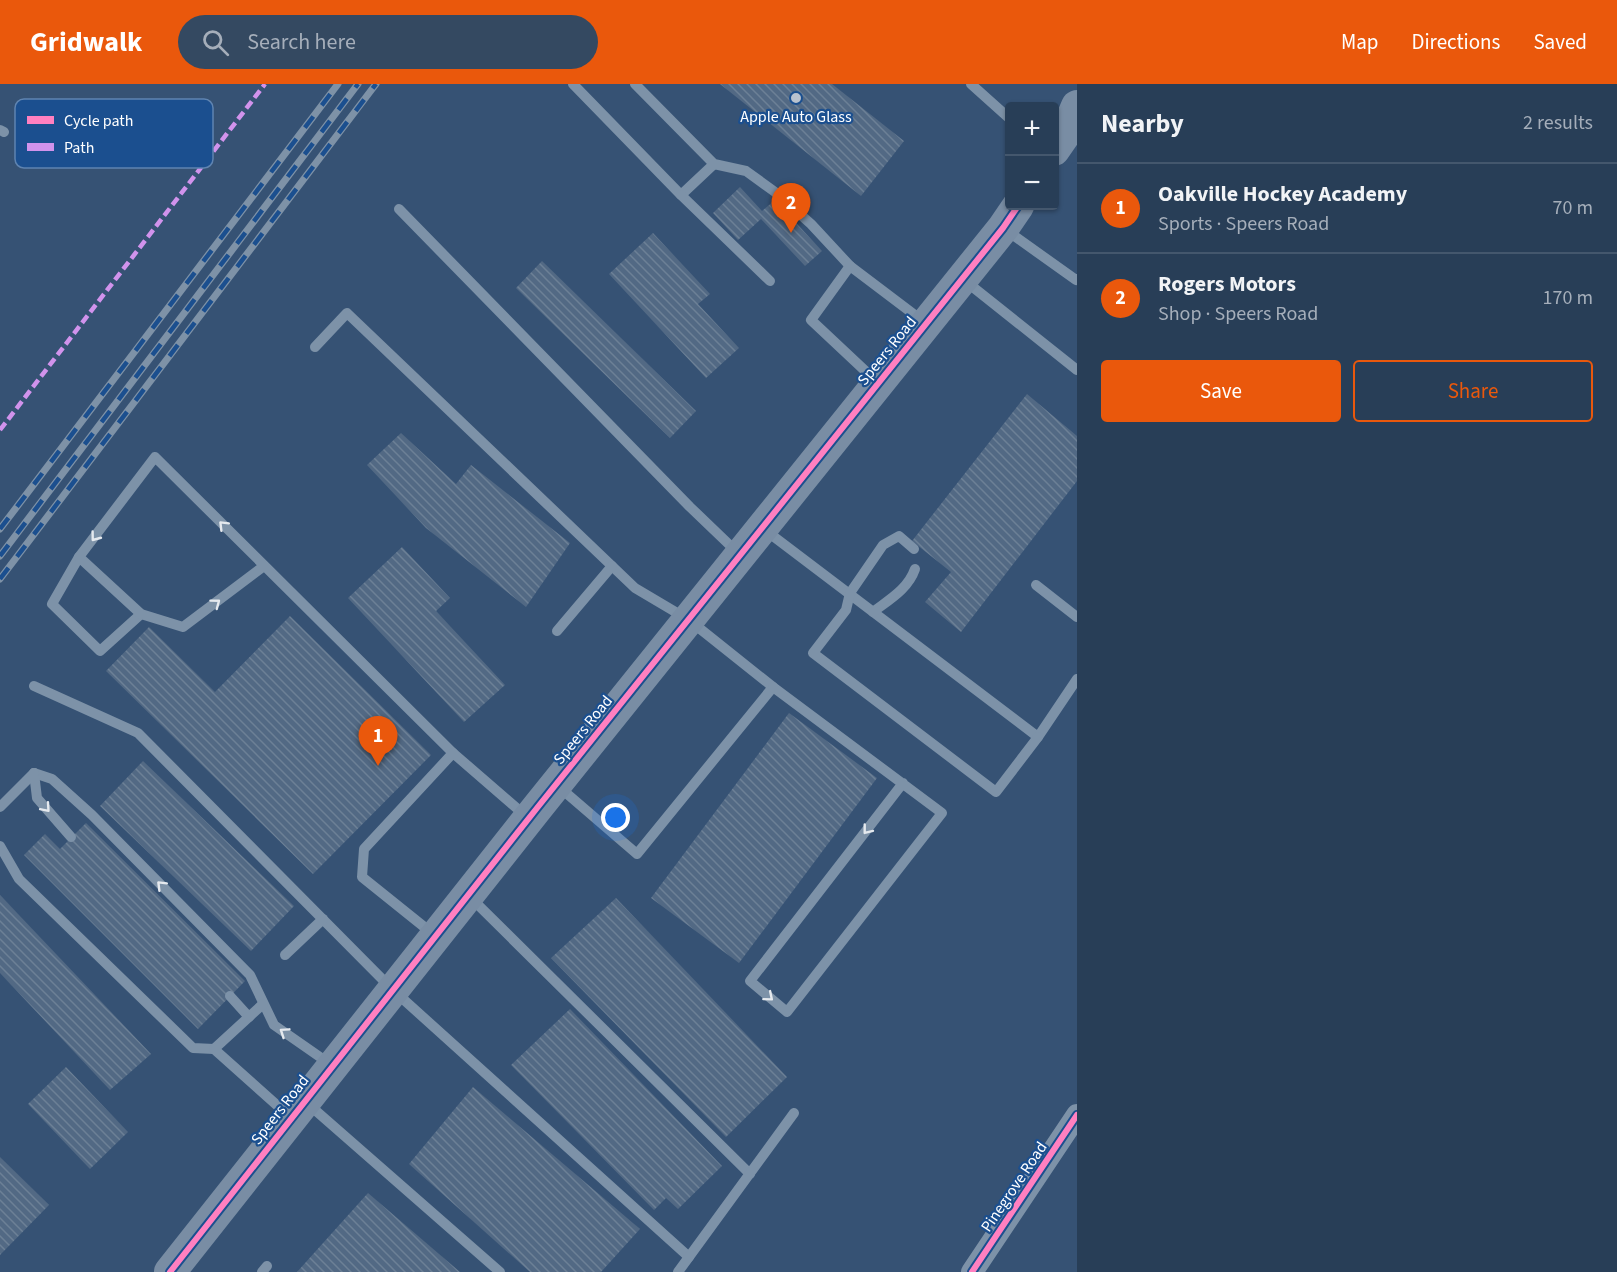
<!DOCTYPE html>
<html lang="en">
<head>
<meta charset="utf-8">
<style>
	:root { --surface:#283e57; --page:#344961; --text:#f1f3f6; --muted:#a5aeba; --line:#44576d; --accent:#ea580c }
	body { margin:0; font-family:"Source Sans 3",sans-serif; background:var(--page); color:var(--text) }
	.controls { position:absolute; right:18px; top:18px; display:grid; overflow:hidden; border-radius:6px; box-shadow:0 2px 4px #0004 }
	.controls button { width:54px; height:54px; display:grid; place-items:center; padding:0; border:0; border-bottom:2px solid var(--line); background:var(--surface); color:var(--text); font:30px sans-serif }
	.you { position:absolute; left:616px; top:734px; width:21px; height:21px; margin:-15px; border:4px solid #fff; border-radius:50%; background:#1a73e8; box-shadow:0 0 0 9px #1a73e833 }
	.badge { display:grid; place-items:center; width:39px; height:39px; border-radius:50%; background:var(--accent); color:#fff; font-size:20px; font-weight:700 }
	.pin { position:absolute; translate:-50% -50px; filter:drop-shadow(0 2px 3px #0008) }
	.pin::after { content:''; position:absolute; top:32px; width:21px; height:18px; background:inherit; clip-path:polygon(0 0,100% 0,50% 100%) }
	.list { margin:0; padding:0; list-style:none }
	h2 { display:flex; justify-content:space-between; align-items:center; height:78px; margin:0; padding:0 24px; font-size:26px }
	h2 small { font-size:20px; font-weight:400; color:var(--muted) }
	.list li { display:grid; grid-template-columns:39px 1fr auto; gap:18px; align-items:center; box-sizing:border-box; height:90px; padding:0 24px; border-top:2px solid var(--line) }
	.list b { display:block; font-size:22px; white-space:nowrap }
	.list p { margin:0; font-size:20px; white-space:nowrap; color:var(--muted) }
	.list em { font-size:20px; font-style:normal; color:var(--muted) }
	.actions { display:flex; gap:12px; padding:18px 24px }
	.actions a { flex:1; padding:14px 0; border:2px solid var(--accent); border-radius:6px; text-align:center; font-size:21px; color:var(--accent) }
	.actions .main { background:var(--accent); color:#fff }
	.icon { flex:none; width:33px; height:33px; fill:none; stroke:currentColor; stroke-width:2; stroke-linecap:round; stroke-linejoin:round }
	.map { position:relative; flex:none; width:1077px; height:1188px; overflow:hidden }
	header { display:flex; align-items:center; gap:36px; box-sizing:border-box; height:84px; padding:0 30px; background:var(--accent); color:#fff }
	header strong { font-size:28px }
	nav { display:flex; gap:33px; margin-inline-start:auto; font-size:21px }
	.search { width:420px; height:54px; background:var(--page); display:flex; align-items:center; gap:15px; box-sizing:border-box; padding:0 21px; border-radius:33px; color:var(--muted); font-size:22px }
	main { display:flex }
	aside { flex:1; background:var(--surface) }
	.map>svg:first-child { display:block }
</style>
</head>
<body>
<header>
<strong>Gridwalk</strong>
<div class="search"><svg class="icon" aria-label="search" viewBox="0 0 24 24"><circle cx="10" cy="10" r="6"/><path d="M15 15l6 6"/></svg>Search here</div>
<nav><a>Map</a><a>Directions</a><a>Saved</a></nav>
</header>
<main>
<div class="map">
<svg width="1077" height="1188" viewBox="0 0 1077 1188">
	<defs>
		<pattern id="building-back-hatch" width="6" height="6" patternUnits="userSpaceOnUse" patternTransform="scale(1.5)"><rect width="6" height="6" fill="#526984"/><path d="M-1 5l2 2M0 0l6 6M5-1l2 2" fill="none" stroke="#6c8096"/></pattern>
	</defs>
	<rect width="100%" height="100%" fill="#365274"/>
	<!-- building -->
	<g fill="url(#building-back-hatch)">
		<path d="M720 0H832L904 57 861 112Z"/>
		<path d="M740 103 762 127 775 116 822 167 805 182 761 135 738 156 713 129Z"/>
		<path d="M653 149 710 210 698 220 739 264 706 294 609 190Z"/>
		<path d="M542 177 696 327 670 354 516 204Z"/>
		<path d="M1027 310 1077 352V397L961 548 925 518 951 488 912 457Z"/>
		<path d="M401 349 456 400 471 381 570 459 526 523 426 444 367 381Z"/>
		<path d="M402 463 450 514 436 527 505 601 464 638 348 514Z"/>
		<path d="M290 532 431 671 313 790 106 587 149 543 215 608Z"/>
		<path d="M789 629 877 694 739 879 651 814Z"/>
		<path d="M143 677 294 822 251 867 100 722Z"/>
		<path d="M86 739 245 897 198 945 24 771 45 750 60 765Z"/>
		<path d="M0 811 151 970 110 1006 0 889Z"/>
		<path d="M616 814 787 993 726 1053 551 874Z"/>
		<path d="M570 925 722 1082 678 1125 666 1114 654 1126 511 981Z"/>
		<path d="M66 983 128 1048 90 1085 28 1020Z"/>
		<path d="M473 1003 640 1145 601 1188H530L409 1080Z"/>
		<path d="M0 1073 49 1121 0 1171Z"/>
		<path d="M368 1109 460 1188H297Z"/>
	</g>
	<g fill="none" stroke-linecap="round" stroke-linejoin="round">
		<!-- service -->
		<g stroke="#7d92a8" stroke-width="10">
			<path d="M573 0 681 111 714 80"/>
			<path d="M635 0 714 80 746 87 775 108 811 140 850 182"/>
			<path d="M971 0 1010 35"/>
			<path d="M0 46 4 48"/>
			<path d="M681 111 770 197"/>
			<path d="M399 125 690 423 739 470"/>
			<path d="M1006 146 1076 196 1077 195"/>
			<path d="M964 196 1077 286"/>
			<path d="M315 263 347 229 635 504 689 536 773 603 637 770 558 702"/>
			<path d="M876 297 811 236 850 182 924 238"/>
			<path d="M765 446 1038 653 1077 595"/>
			<path d="M914 465 899 452 883 461 850 509 846 526 813 569 996 708 1038 653"/>
			<path d="M79 473 52 520 100 567 141 530"/>
			<path d="M264 482 183 543 141 530 79 473 155 373 453 669"/>
			<path d="M1036 501 1077 533"/>
			<path d="M873 528C890 515 908 505 915 485"/>
			<path d="M557 547 612 482"/>
			<path d="M34 602 138 649 393 906 689 1173"/>
			<path d="M773 603 942 729 787 928 750 897 903 699"/>
			<path d="M34 689 52 695 92 731 250 891 274 941 330 980"/>
			<path d="M34 689 37 714 71 753"/>
			<path d="M0 723 34 689"/>
			<path d="M0 762 19 795 193 964 214 965"/>
			<path d="M470 813 750 1090"/>
			<path d="M433 850 362 793 364 765 453 669 527 733"/>
			<path d="M285 871 323 835"/>
			<path d="M230 912 249 933"/>
			<path d="M263 920 214 965 289 1032"/>
			<path d="M307 1019 500 1188"/>
			<path d="M262 1188 267 1182"/>
			<path d="M678 1188 794 1029"/>
		</g>
		<!-- minor -->
		<path stroke="#7d92a8" stroke-width="22" d="M972 1188 1077 1031"/>
		<!-- secondary -->
		<g stroke="#798da4" stroke-width="32">
			<path d="M1054 66 1065 50 1077 22"/>
			<path d="M170 1188 537 724 1003 144 1018 122"/>
		</g>
		<defs>
			<g id="rail">
				<path d="M0 445 338 0"/>
				<path d="M0 472 358 0"/>
				<path d="M0 495 376 0"/>
			</g>
		</defs>
		<!-- rail casing -->
		<use href="#rail" stroke="#7e92a7" stroke-width="7"/>
		<!-- rail -->
		<use href="#rail" stroke="#1b4f8f" stroke-width="4.5" stroke-dasharray="14" stroke-linecap="butt"/>
		<!-- quiet -->
		<path stroke="#d193ec" stroke-width="4.5" stroke-dasharray="9 4.5" stroke-linecap="butt" d="M0 346 265 0"/>
		<defs>
			<g id="cycleway">
				<path d="M170 1188 537 724 1003 144 1018 122"/>
				<path d="M972 1188 1077 1031"/>
			</g>
		</defs>
		<!-- cycleway casing -->
		<use href="#cycleway" stroke="#1b4f8f" stroke-width="10"/>
		<!-- cycleway -->
		<use href="#cycleway" stroke="#ff80c0" stroke-width="6"/>
	</g>
	<!-- one-way arrows -->
	<defs><path id="oneway-chevron" d="M-2-3.5L2.5 0L-2 3.5" fill="none" stroke-width="1.6" stroke-linecap="round" stroke-linejoin="round" transform="scale(1.5)"/></defs>
	<g stroke="#e5e9ee">
		<use href="#oneway-chevron" transform="translate(223 441) rotate(-135)"/>
		<use href="#oneway-chevron" transform="translate(95 453) rotate(127)"/>
		<use href="#oneway-chevron" transform="translate(216 519) rotate(-37)"/>
		<use href="#oneway-chevron" transform="translate(46 724) rotate(49)"/>
		<use href="#oneway-chevron" transform="translate(867 746) rotate(128)"/>
		<use href="#oneway-chevron" transform="translate(161 801) rotate(-135)"/>
		<use href="#oneway-chevron" transform="translate(769 913) rotate(40)"/>
		<use href="#oneway-chevron" transform="translate(284 948) rotate(-146)"/>
	</g>
	<!-- markers -->
	<circle fill="#b9c2ce" stroke="#1b4f8f" stroke-width="2" cx="796" cy="14" r="6"/>
	<g text-anchor="middle" dominant-baseline="central" stroke-width="4.5" stroke-linejoin="round" paint-order="stroke">
		<!-- poi labels -->
		<g font-size="16" fill="#fff" stroke="#1b4f8f">
			<text x="796" y="33">Apple Auto Glass</text>
		</g>
		<!-- street labels -->
		<g font-size="16" fill="#fff" stroke="#1b4f8f">
			<text transform="translate(887 267) rotate(-51)">Speers Road</text>
			<text transform="translate(583 646) rotate(-51)">Speers Road</text>
			<text transform="translate(280 1026) rotate(-52)">Speers Road</text>
			<text transform="translate(1014 1103) rotate(-56)">Pinegrove Road</text>
		</g>
	</g>
	<!-- legend -->
	<rect x="15" y="15" width="198" height="69" rx="9" fill="#1b4f8f" stroke="#5f84b1" stroke-width="1.5"/>
	<rect x="27" y="32" width="27" height="8" fill="#ff80c0"/>
	<rect x="27" y="59" width="27" height="8" fill="#d193ec"/>
	<g font-size="16" fill="#fff">
		<text x="64" y="42">Cycle path</text>
		<text x="64" y="69">Path</text>
	</g>
</svg>
<div class="controls">
<button>+</button>
<button>−</button>
</div>
<div class="you"></div>
<div class="pin badge" style="left:378px;top:682px">1</div>
<div class="pin badge" style="left:791px;top:149px">2</div>
</div>
<aside>
<h2>Nearby<small>2 results</small></h2>
<ul class="list">
<li><span class="badge">1</span><div><b>Oakville Hockey Academy</b><p>Sports · Speers Road</p></div><em>70 m</em></li>
<li><span class="badge">2</span><div><b>Rogers Motors</b><p>Shop · Speers Road</p></div><em>170 m</em></li>
</ul>
<div class="actions"><a class="main">Save</a><a>Share</a></div>
</aside>
</main>
</body>
</html>
